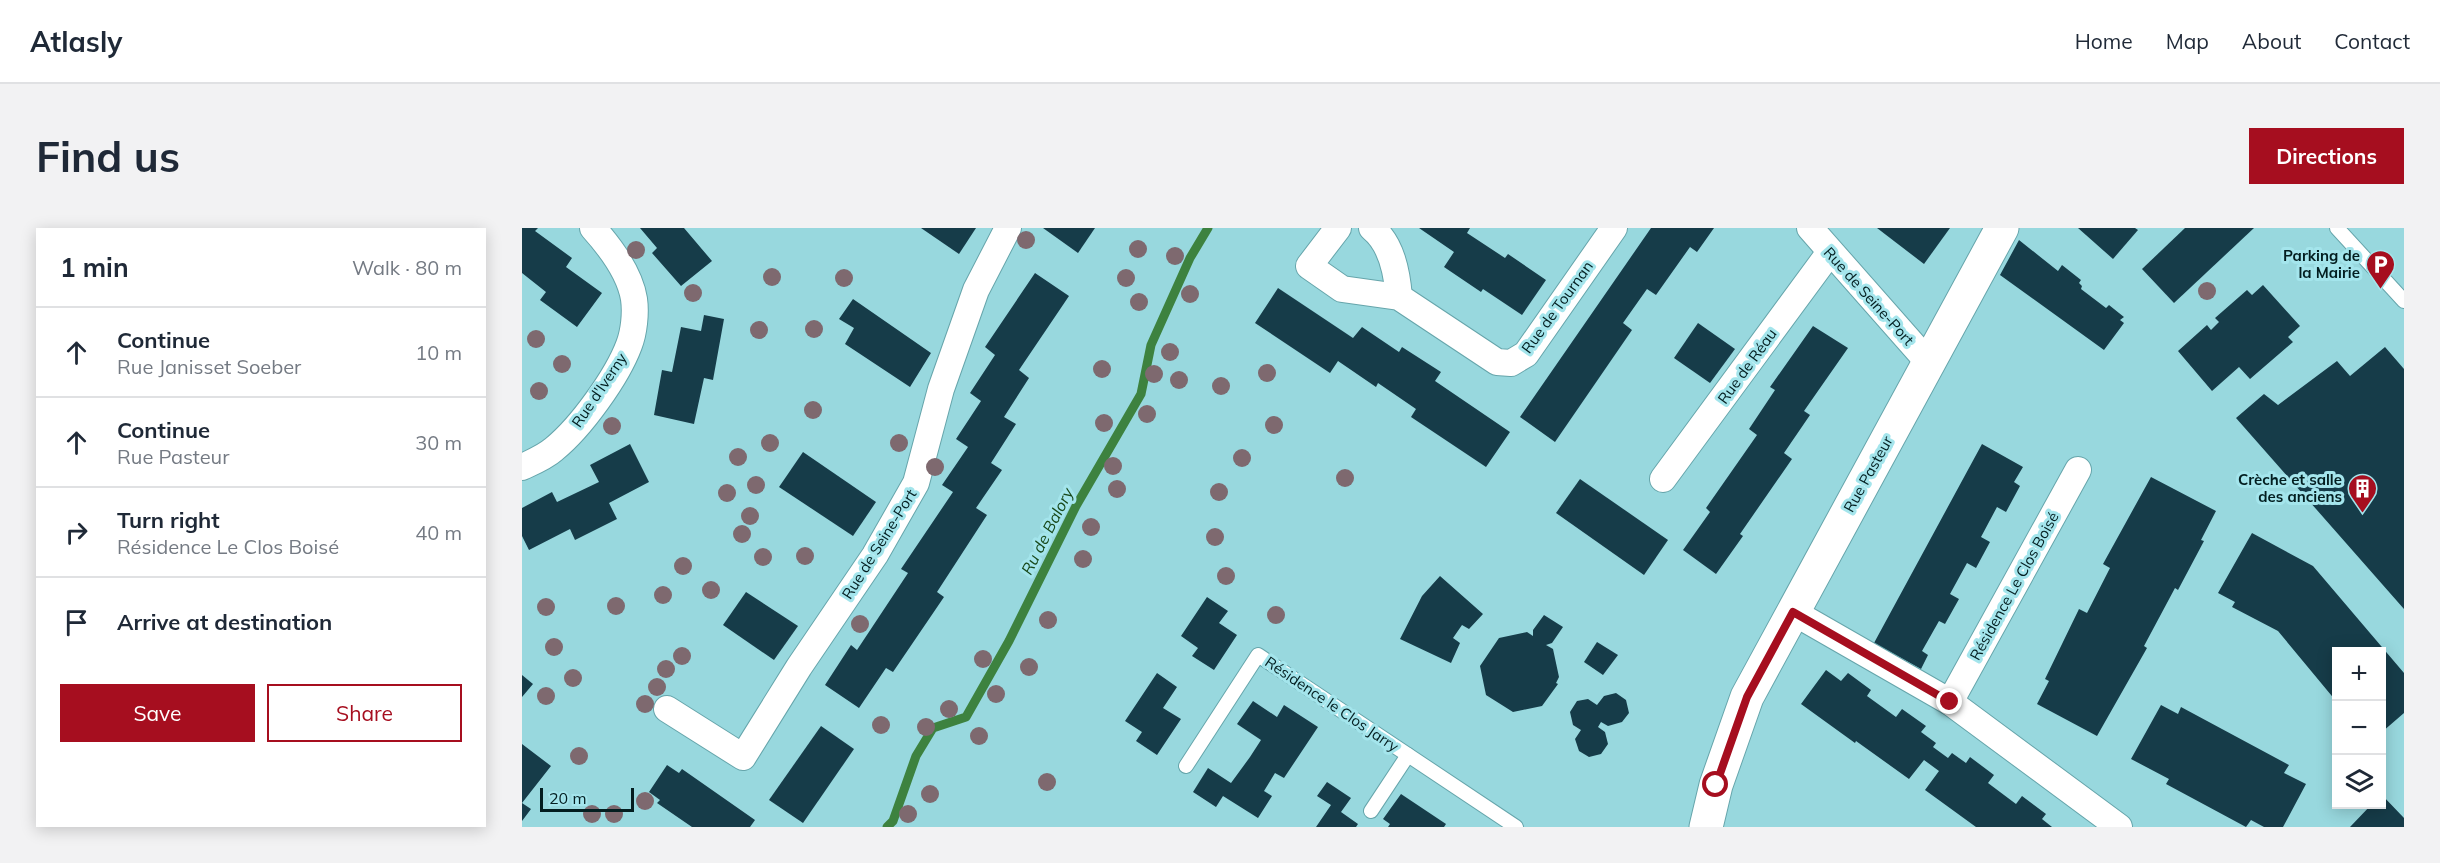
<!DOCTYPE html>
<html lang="en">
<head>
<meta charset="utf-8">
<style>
	:root { --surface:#fff; --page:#f2f2f3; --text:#1f2937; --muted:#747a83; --line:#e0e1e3; --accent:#a60e1f }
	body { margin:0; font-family:Mulish,sans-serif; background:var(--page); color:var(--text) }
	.controls { position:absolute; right:18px; bottom:18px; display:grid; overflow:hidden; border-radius:0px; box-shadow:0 3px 15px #0003 }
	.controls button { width:54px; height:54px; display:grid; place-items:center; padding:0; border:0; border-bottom:2px solid var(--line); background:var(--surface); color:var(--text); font:30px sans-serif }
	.scale { position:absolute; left:18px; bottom:15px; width:94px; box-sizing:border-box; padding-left:6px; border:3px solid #031e20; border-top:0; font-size:16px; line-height:21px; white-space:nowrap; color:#031e20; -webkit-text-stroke:4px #a4e5ec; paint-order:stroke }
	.stop { position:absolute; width:18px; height:18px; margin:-14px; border:4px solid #a60e1f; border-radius:50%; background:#fff }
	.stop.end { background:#a60e1f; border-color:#fff; box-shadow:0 2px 6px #0008 }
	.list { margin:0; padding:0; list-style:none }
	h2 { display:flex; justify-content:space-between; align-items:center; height:78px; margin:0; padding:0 24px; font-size:26px }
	h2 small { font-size:20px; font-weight:400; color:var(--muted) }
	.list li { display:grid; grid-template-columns:39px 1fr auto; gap:18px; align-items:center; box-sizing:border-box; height:90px; padding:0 24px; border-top:2px solid var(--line) }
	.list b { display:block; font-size:22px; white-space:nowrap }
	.list p { margin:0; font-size:20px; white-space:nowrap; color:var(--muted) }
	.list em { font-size:20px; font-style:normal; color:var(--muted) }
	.actions { display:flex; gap:12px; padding:18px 24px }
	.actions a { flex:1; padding:14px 0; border:2px solid var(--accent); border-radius:0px; text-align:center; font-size:21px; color:var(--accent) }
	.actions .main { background:var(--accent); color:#fff }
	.icon { flex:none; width:33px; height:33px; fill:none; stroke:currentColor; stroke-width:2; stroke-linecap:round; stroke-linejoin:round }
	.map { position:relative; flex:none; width:1882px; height:599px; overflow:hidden; border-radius:0px }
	header { display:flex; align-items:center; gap:36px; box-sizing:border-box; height:84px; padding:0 30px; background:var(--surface); border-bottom:2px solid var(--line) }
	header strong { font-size:28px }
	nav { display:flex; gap:33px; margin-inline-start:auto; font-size:21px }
	.intro { display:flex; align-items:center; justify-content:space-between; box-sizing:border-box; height:144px; padding:0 36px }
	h1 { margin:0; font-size:42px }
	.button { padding:15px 27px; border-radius:0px; background:var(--accent); color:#fff; font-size:21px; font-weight:700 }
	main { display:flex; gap:36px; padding:0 36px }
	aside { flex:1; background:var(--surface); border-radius:0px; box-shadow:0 3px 15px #0003 }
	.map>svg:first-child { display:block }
</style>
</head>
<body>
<header>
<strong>Atlasly</strong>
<nav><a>Home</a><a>Map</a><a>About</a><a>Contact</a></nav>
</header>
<div class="intro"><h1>Find us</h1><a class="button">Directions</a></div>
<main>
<aside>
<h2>1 min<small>Walk · 80 m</small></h2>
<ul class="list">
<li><svg class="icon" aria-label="ahead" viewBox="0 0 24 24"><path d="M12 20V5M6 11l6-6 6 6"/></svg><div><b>Continue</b><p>Rue Janisset Soeber</p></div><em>10 m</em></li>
<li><svg class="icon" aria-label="ahead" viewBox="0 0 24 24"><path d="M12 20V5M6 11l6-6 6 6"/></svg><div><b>Continue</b><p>Rue Pasteur</p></div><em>30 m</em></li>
<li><svg class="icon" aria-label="right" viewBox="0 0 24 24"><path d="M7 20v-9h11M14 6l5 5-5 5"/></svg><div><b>Turn right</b><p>Résidence Le Clos Boisé</p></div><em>40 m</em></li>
<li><svg class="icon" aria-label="arrive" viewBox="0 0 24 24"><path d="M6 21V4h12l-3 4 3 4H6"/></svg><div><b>Arrive at destination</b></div></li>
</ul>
<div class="actions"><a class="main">Save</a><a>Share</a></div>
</aside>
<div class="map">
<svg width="1882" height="599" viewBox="0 0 1882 599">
	<rect width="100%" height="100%" fill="#98d8de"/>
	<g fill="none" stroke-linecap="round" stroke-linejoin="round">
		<!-- stream -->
		<path stroke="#3d823f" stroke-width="9" d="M365 599 371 593 394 528 411 500 444 489 487 413 554 278 619 166 629 117 668 30 686 0"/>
	</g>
	<!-- building -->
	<g fill="#163c49">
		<path d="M0 0H16L13 3 50 30 44 39 80 65 55 99 18 72 24 64 0 45Z"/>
		<path d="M118 0H162L190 33 159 58 130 25 135 20Z"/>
		<path d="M399 0H454L437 26Z"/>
		<path d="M521 0H573L556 25Z"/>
		<path d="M897 0H948L945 5 983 30 986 26 1024 52 1000 87 961 61 959 64 922 39 932 24Z"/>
		<path d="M1129 0H1192L1175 24 1168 19 1134 67 1125 61 1101 95 1110 102 1033 214 998 189Z"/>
		<path d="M1355 0H1428L1402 36Z"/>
		<path d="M1556 0H1613L1616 2 1591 31Z"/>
		<path d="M1663 0H1732L1652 75 1620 41Z"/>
		<path d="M1497 12 1536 43 1540 37 1559 52 1557 55 1560 58 1559 61 1584 80 1587 77 1602 89 1598 92 1602 95 1582 122 1478 47Z"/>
		<path d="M513 45 547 68 497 142 507 150 482 189 494 196 469 235 480 242 454 280 465 287 415 364 422 369 371 444 364 440 337 480 303 457 329 417 335 422 386 345 379 341 431 264 420 257 446 219 434 211 459 173 448 165 473 127 463 119Z"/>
		<path d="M1741 57 1778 98 1766 109 1771 114 1728 151 1717 139 1690 163 1656 123 1685 97 1689 102 1697 94 1693 90 1725 62 1730 67Z"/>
		<path d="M756 60 831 110 840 99 877 124 880 119 919 144 913 153 988 204 964 239 889 189 894 181 856 155 854 159 816 133 808 145 733 95Z"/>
		<path d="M331 71 409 125 388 159 323 116 332 100 317 91Z"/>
		<path d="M182 87 202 91 191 152 182 150 172 196 132 187 140 142 150 144 159 99 179 103Z"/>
		<path d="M1176 95 1213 121 1188 155 1152 130Z"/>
		<path d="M1291 98 1326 120 1282 183 1288 187 1262 225 1270 231 1218 306 1221 308 1194 346 1161 322 1188 284 1184 280 1235 207 1227 201 1253 162 1248 159Z"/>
		<path d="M1863 119 1882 141V381L1714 190 1742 166 1756 177 1815 133 1828 148Z"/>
		<path d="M108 216 127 254 87 275 95 291 53 312 48 301 7 322 0 308V280L30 264 35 274 77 254 68 237Z"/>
		<path d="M1460 216 1501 239 1492 254 1498 258 1484 284 1475 279 1459 309 1468 314 1454 340 1445 335 1428 366 1437 371 1423 396 1417 393 1400 423 1406 427 1399 441 1352 415Z"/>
		<path d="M281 224 354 274 331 308 257 259Z"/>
		<path d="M1629 249 1694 283 1679 312 1682 313 1656 362 1653 360 1622 418 1625 420 1575 508 1515 476 1527 453 1523 451 1557 381 1565 385 1588 340 1581 336Z"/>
		<path d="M1058 251 1146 312 1122 347 1034 285Z"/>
		<path d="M1730 305 1791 338 1882 445V485L1860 504V423L1814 424V473L1756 403 1710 379 1713 374 1696 365Z"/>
		<path d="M918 348 961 386 947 401 940 397 931 410 938 415 929 435 878 411 900 368Z"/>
		<path d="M224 364 276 398 252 432 201 397Z"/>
		<path d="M685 369 706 383 697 395 715 407 692 442 670 428 676 420 659 408Z"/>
		<path d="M1022 387 1041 399 1030 415 1024 417 1031 421 1037 449 1034 455 1036 456 1020 478 991 484 964 467 958 438 977 410 1005 404 1011 408V402Z"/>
		<path d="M1075 414 1096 427 1081 447 1062 434Z"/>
		<path d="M1304 442 1319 453 1326 445 1349 462 1345 468 1374 489 1380 481 1404 498 1399 504 1414 515 1411 519 1426 530 1430 525 1444 535 1448 529 1472 547 1466 555 1494 576 1500 568 1524 586 1520 591 1530 599H1454L1403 562 1417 543 1402 532 1387 551 1334 513 1333 515 1279 476Z"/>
		<path d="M635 445 655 459 641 480 659 491 635 527 614 513 620 504 603 493Z"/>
		<path d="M0 447 11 456 0 469Z"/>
		<path d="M1094 465 1104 472 1107 485 1100 494 1086 498 1079 494 1076 499 1083 504 1086 516 1079 526 1067 529 1057 523 1053 511 1059 502 1051 497 1048 484 1055 473 1066 471 1075 477 1082 468Z"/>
		<path d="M731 473 755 489 762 477 796 499 762 550 753 545 742 563 750 568 736 590 701 568 694 579 671 564 686 540 709 555 728 529 739 512 715 496Z"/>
		<path d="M1639 477 1656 486 1659 479 1767 537 1762 545 1784 556 1761 599H1742L1729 592 1724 599 1644 556 1647 551 1609 531Z"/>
		<path d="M299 498 332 521 281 595 247 572Z"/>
		<path d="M0 516 29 538 0 575 9 581 0 593Z"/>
		<path d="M145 537 157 545 160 541 233 592 228 599H170L135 575 138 572 127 564Z"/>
		<path d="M805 554 829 570 819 584 836 596 834 599H794L809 577 795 568Z"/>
		<path d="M879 566 924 596 922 599H866L868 596 861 591Z"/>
		<path d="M1860 567 1882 590V599H1828L1850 576H1860Z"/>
	</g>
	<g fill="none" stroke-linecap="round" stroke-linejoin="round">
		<defs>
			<g id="lane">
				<path d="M1815 0 1882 73"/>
				<path d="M664 538 736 427 994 599"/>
				<path d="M849 583 886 527"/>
			</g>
			<g id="street">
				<path d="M816 0 787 38 820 61 877 69 975 134 989 135 1004 126 1092 0"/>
				<path d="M850 0C870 16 875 45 877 69"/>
				<path d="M1288 0 1407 135"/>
				<path d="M0 239C11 234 23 229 32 221 59 199 95 149 107 117 112 104 114 85 112 71 108 46 88 19 71 0"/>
				<path d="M1141 251 1308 24"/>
				<path d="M1271 384 1428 474 1597 599"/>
				<path d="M1428 474 1556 242"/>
				<path d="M145 481 221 529 277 439 353 327 394 255 419 161 454 62 486 0"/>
			</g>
			<path id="secondary" d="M1184 599 1194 557 1225 469 1480 0"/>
		</defs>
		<!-- lane casing -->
		<use href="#lane" stroke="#66a5ab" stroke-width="16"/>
		<!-- street casing -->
		<use href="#street" stroke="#66a5ab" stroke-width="28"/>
		<!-- secondary casing -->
		<use href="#secondary" stroke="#66a5ab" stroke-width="35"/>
		<!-- lane -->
		<use href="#lane" stroke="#fff" stroke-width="14"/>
		<!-- street -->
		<use href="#street" stroke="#fff" stroke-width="26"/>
		<!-- secondary -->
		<use href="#secondary" stroke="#fff" stroke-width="33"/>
	</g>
	<!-- trees -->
	<g fill="#7e696f">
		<circle cx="504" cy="12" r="9"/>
		<circle cx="616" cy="21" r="9"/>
		<circle cx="114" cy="22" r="9"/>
		<circle cx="653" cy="28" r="9"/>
		<circle cx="250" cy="49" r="9"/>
		<circle cx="322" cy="50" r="9"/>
		<circle cx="604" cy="50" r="9"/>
		<circle cx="1685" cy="63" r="9"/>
		<circle cx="171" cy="65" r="9"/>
		<circle cx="668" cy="66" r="9"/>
		<circle cx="617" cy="74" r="9"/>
		<circle cx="292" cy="101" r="9"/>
		<circle cx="237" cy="102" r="9"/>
		<circle cx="14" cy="111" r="9"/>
		<circle cx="648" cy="124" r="9"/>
		<circle cx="40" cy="136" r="9"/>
		<circle cx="580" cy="141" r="9"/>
		<circle cx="745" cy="145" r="9"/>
		<circle cx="632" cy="146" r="9"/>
		<circle cx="657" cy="152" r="9"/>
		<circle cx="699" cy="158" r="9"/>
		<circle cx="17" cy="163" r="9"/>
		<circle cx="291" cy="182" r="9"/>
		<circle cx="625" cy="186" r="9"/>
		<circle cx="582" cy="195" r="9"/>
		<circle cx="752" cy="197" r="9"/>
		<circle cx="90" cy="198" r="9"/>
		<circle cx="248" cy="215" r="9"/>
		<circle cx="377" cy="215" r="9"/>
		<circle cx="216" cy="229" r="9"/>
		<circle cx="720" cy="230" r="9"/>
		<circle cx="591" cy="238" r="9"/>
		<circle cx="413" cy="239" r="9"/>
		<circle cx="823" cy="250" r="9"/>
		<circle cx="234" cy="257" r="9"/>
		<circle cx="595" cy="261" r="9"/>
		<circle cx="697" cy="264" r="9"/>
		<circle cx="205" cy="265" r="9"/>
		<circle cx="228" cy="288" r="9"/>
		<circle cx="569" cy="299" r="9"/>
		<circle cx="220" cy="306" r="9"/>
		<circle cx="693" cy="309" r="9"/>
		<circle cx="283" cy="328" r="9"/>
		<circle cx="241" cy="329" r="9"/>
		<circle cx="561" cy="331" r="9"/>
		<circle cx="161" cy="338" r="9"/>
		<circle cx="704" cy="348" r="9"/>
		<circle cx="189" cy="362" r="9"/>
		<circle cx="141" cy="367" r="9"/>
		<circle cx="94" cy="378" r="9"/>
		<circle cx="24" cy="379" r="9"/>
		<circle cx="754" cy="387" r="9"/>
		<circle cx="526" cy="392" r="9"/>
		<circle cx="338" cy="396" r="9"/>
		<circle cx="32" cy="419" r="9"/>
		<circle cx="160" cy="428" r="9"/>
		<circle cx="461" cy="431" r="9"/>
		<circle cx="507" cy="439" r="9"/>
		<circle cx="144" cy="441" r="9"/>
		<circle cx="51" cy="450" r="9"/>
		<circle cx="135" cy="459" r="9"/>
		<circle cx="474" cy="466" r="9"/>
		<circle cx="24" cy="468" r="9"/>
		<circle cx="123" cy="476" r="9"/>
		<circle cx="427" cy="481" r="9"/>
		<circle cx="359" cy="497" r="9"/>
		<circle cx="404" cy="499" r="9"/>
		<circle cx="457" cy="508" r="9"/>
		<circle cx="57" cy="528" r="9"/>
		<circle cx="525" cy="554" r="9"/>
		<circle cx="408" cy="566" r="9"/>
		<circle cx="123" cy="573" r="9"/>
		<circle cx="70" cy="586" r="9"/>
		<circle cx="92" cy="586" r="9"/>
		<circle cx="386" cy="586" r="9"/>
	</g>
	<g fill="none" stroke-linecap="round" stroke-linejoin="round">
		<!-- route -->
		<path stroke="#a60e1f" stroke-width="8" d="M1194 557 1225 469 1271 384 1428 474"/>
	</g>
	<!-- icons -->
	<defs>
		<symbol id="parking-pin" viewBox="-11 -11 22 30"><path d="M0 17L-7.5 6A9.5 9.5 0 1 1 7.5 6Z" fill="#a60e1f" stroke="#a4e5ec"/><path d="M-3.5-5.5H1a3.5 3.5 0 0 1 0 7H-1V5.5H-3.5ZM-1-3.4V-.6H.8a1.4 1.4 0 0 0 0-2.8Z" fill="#fff"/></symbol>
		<symbol id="building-pin" viewBox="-11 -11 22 30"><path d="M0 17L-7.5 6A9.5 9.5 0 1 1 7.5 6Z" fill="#a60e1f" stroke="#a4e5ec"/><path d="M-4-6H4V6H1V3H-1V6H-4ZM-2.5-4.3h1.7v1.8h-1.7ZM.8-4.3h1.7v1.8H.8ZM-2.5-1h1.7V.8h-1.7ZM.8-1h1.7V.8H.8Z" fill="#fff"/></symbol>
	</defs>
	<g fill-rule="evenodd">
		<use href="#parking-pin" x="1842" y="20" width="33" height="45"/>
		<use href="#building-pin" x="1824" y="244" width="33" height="45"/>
	</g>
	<g text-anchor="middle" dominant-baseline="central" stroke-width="6" stroke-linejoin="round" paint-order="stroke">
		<!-- poi labels -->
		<g font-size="15" font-weight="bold" fill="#031e20" stroke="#a4e5ec" text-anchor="end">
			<text x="1838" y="27">Parking de<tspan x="1838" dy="17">la Mairie</tspan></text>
			<text x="1820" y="251">Crèche et salle<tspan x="1820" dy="17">des anciens</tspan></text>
		</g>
		<!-- street labels -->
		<g font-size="15" fill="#031e20" stroke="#a4e5ec">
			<text transform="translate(1347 68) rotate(48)">Rue de Seine-Port</text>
			<text transform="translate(1035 79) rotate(-54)">Rue de Tournan</text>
			<text transform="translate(1225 138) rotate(-54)">Rue de Réau</text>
			<text transform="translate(77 162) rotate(-56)">Rue d'Iverny</text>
			<text transform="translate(1346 246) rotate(-61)">Rue Pasteur</text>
			<text transform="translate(357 316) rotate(-58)">Rue de Seine-Port</text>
			<text transform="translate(1492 358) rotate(-61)">Résidence Le Clos Boisé</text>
			<text transform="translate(810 476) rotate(34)">Résidence le Clos Jarry</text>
		</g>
		<!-- water labels -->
		<g font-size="16" font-style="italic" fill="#18481a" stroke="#a4e5ec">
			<text transform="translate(525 303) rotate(-63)">Ru de Balory</text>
		</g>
	</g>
</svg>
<div class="controls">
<button>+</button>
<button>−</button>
<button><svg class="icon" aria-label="layers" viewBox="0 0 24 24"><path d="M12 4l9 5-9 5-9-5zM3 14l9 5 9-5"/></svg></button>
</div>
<div class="scale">20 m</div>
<div class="stop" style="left:1194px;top:557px"></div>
<div class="stop end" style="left:1428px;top:474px"></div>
</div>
</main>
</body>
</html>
